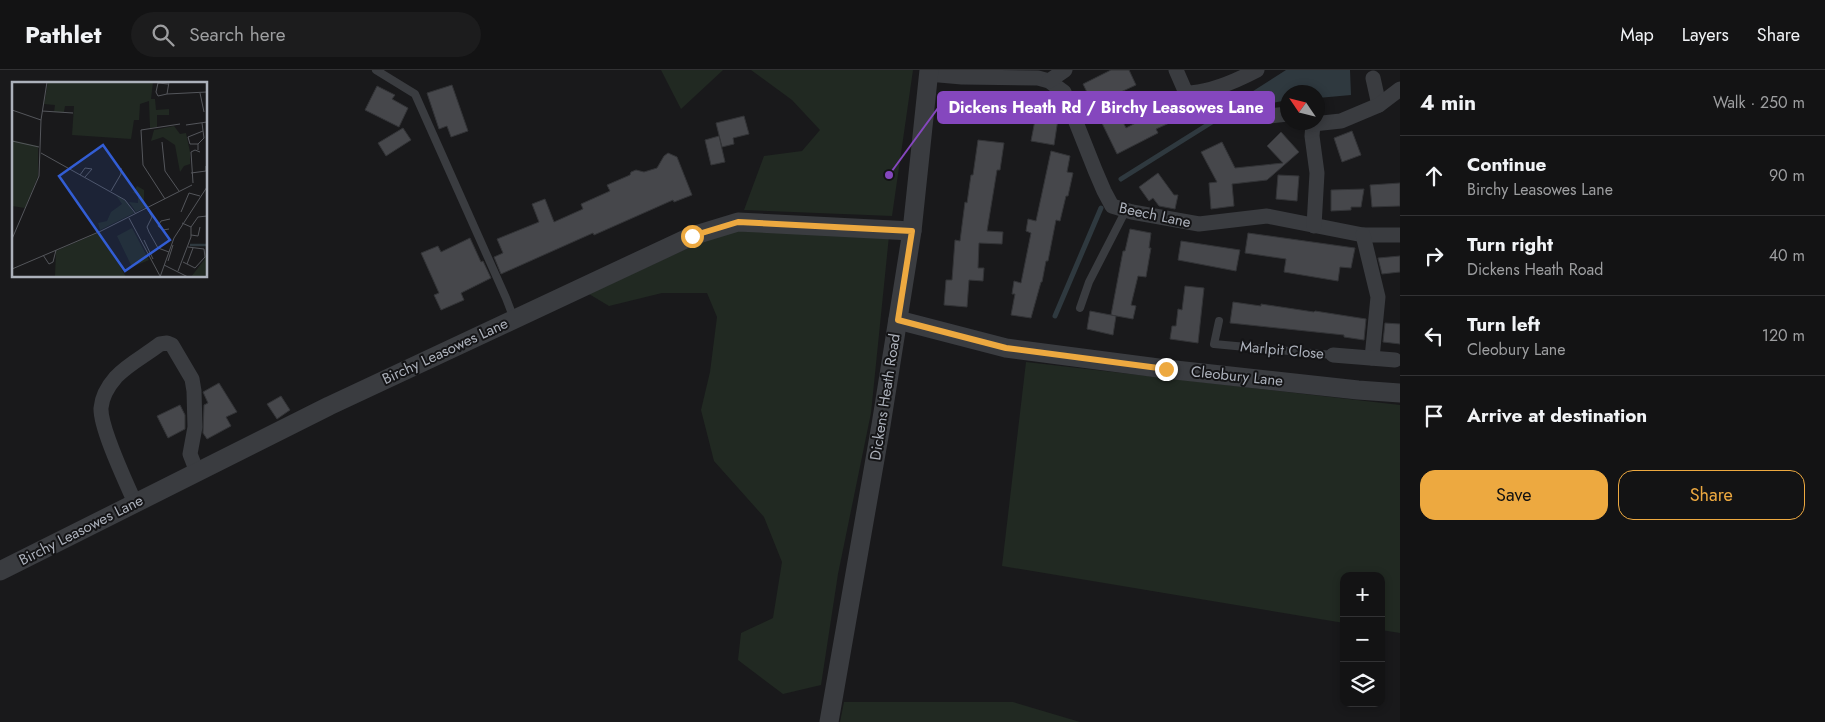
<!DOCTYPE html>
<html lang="en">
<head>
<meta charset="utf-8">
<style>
	:root { --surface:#131314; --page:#1c1c1d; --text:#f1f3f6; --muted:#9d9ea0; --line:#323234; --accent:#eda940 }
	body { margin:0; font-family:Jost,sans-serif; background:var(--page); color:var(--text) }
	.controls { position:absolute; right:15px; bottom:15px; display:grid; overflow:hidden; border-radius:10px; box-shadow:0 2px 8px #0003 }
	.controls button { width:45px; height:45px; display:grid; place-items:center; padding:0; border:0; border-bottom:1px solid var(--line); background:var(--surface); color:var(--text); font:25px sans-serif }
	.compass { position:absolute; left:1280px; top:15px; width:45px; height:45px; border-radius:50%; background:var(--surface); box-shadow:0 2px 8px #0003; rotate:305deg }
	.stop { position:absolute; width:15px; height:15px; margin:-11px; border:4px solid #eda940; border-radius:50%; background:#fff }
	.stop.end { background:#eda940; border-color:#fff; box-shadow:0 1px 5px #0008 }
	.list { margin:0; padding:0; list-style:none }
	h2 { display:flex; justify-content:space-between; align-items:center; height:65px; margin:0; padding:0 20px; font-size:21px }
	h2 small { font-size:16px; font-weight:400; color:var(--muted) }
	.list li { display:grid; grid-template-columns:32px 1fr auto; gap:15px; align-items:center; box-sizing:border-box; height:80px; padding:0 20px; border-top:1px solid var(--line) }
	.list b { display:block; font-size:19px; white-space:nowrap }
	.list p { margin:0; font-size:16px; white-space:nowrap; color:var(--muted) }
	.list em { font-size:16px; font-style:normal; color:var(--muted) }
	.actions { display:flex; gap:10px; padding:15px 20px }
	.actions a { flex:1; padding:11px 0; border:1px solid var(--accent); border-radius:15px; text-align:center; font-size:18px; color:var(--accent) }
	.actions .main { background:var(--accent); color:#111 }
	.icon { flex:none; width:28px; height:28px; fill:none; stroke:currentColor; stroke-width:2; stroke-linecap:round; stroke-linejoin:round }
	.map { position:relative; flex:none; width:1400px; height:652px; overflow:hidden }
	header { display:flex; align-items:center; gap:30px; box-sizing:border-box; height:70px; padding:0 25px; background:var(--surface); border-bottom:1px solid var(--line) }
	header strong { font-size:24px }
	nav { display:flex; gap:28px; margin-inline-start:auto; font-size:18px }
	.search { width:350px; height:45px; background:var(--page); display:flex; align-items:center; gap:12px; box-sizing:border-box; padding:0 18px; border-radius:28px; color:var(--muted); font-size:19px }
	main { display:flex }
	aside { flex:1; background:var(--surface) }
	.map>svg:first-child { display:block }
</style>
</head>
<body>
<header>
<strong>Pathlet</strong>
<div class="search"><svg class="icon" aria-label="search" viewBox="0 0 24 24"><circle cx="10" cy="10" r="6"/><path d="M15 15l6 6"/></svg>Search here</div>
<nav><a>Map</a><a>Layers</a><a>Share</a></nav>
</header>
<main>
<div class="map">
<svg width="1400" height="652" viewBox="0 0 1400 652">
	<rect width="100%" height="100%" fill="#19191b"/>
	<!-- green -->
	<g fill="#212922">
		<path d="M661 0H723L681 39Z"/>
		<path d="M751 0H913L892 146 744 140 764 86 802 81 820 60 792 30Z"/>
		<path d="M727 160 889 166 871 343 838 504 821 615 783 624 738 590 741 563 773 548 782 492 764 447 714 391 701 340 710 302 717 247 707 223H662L609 236 589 224Z"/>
		<path d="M1026 292 1400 335V563L1381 560V506H1344V553L1002 496Z"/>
		<path d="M844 632H1013L1080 652H840Z"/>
	</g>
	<!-- water -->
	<path fill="#2f393f" d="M1286 0H1350L1351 25 1318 28V22H1288L1287 30 1258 36 1243 44 1236 37 1239 30Z"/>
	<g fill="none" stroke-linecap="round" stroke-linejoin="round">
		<!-- stream -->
		<g stroke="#2f393f" stroke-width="5">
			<path d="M1121 109 1236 37"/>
			<path d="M1055 246 1101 138"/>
		</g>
	</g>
	<!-- building -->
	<g fill="#46474b" stroke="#333437">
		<path d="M1111 0H1129L1136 15 1110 27 1126 58 1157 42 1154 36 1177 26 1182 31 1192 32 1196 41 1156 59 1158 63 1117 84 1083 14Z"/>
		<path d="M452 15 468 61 451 67 447 56 439 59 427 23Z"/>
		<path d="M377 16 395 25 392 29 408 38 399 57 365 40Z"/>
		<path d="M1036 45 1058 49 1054 75 1031 71Z"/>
		<path d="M744 46 749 64 733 68 734 74 722 77 716 53Z"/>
		<path d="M403 58 411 70 386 86 378 73Z"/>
		<path d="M1352 61 1361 85 1342 92 1334 68Z"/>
		<path d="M1281 62 1299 82 1267 110 1232 114 1234 136 1211 139 1209 113 1217 112 1201 82 1222 72 1235 98 1283 93 1267 76Z"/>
		<path d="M719 66 725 92 711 95 705 70Z"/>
		<path d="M978 70 1004 73 1000 100H997L987 161 1003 162 1002 174 979 173 978 198H984L983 211 969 210 967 237 944 235 946 210H952L955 170 960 171 965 132 967 133 971 105H973Z"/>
		<path d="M1051 81 1070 86 1067 102 1073 103 1068 126H1066L1060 151 1056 150 1048 191H1046L1042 212H1041L1031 248 1011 245 1015 224H1012L1014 211 1021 213 1031 163 1026 161 1028 149 1036 151Z"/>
		<path d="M668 83 677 87 692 125 674 132 673 130 594 165 593 163 501 204 494 187 503 183 497 169 539 152 532 134 545 129 554 152 583 139 581 134 610 121 607 115 630 105 631 102 636 100 644 102 657 98 664 86Z"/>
		<path d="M1158 103 1174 125H1178L1175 139 1159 136 1153 128 1149 131 1139 117Z"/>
		<path d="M1278 105 1299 106 1297 131 1276 129Z"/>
		<path d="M1400 113V136L1372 137 1370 115Z"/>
		<path d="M1364 119 1361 137H1351V140L1331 141V120Z"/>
		<path d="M1130 159 1151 163 1149 178H1151L1146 207 1138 206 1131 235 1136 236 1133 249 1111 245 1123 181H1125Z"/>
		<path d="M1248 163 1355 178 1351 198 1340 197 1338 211 1284 202 1286 189 1245 183Z"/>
		<path d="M470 168 481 192 483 191 491 208 461 223 464 230 441 240 434 225 439 223 421 183 438 176 441 182Z"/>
		<path d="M1181 171 1240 180 1236 201 1178 190Z"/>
		<path d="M1400 186V202L1382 204 1378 188Z"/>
		<path d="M1185 216 1204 218 1198 273 1170 269 1172 256H1176L1178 239 1182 240Z"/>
		<path d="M1233 232 1261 236V234L1314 242 1315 241 1366 249 1364 270 1344 267V265L1230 253Z"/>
		<path d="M1090 241 1116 246 1113 265 1087 259Z"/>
		<path d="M1385 253 1400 254V274L1383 272Z"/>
		<path d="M219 313 237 342 226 347 231 356 207 369 203 363 204 335 208 333 203 322Z"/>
		<path d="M281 326 290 340 277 349 267 334Z"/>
		<path d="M180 335 185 345V359L168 368 157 346Z"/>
	</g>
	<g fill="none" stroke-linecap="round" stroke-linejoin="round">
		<!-- service -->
		<g stroke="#3a3c40" stroke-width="8">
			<path d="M376 0 415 24 506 228 514 249"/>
			<path d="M1080 238 1089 212 1126 140"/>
			<path d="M1219 251 1214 274 1333 285"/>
		</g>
		<!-- minor -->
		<g stroke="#3a3c40" stroke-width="15">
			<path d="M1176 0 1186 23C1209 23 1236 11 1257 0"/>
			<path d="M928 4 962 7 1038 8 1049 11 1064 22 1095 100 1104 121 1112 136 1132 142 1199 154 1267 146 1363 165H1400"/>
			<path d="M1373 8 1379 35"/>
			<path d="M1049 11 1065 0"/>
			<path d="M1269 46 1288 44"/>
			<path d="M1309 52 1313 54 1312 66 1317 103 1314 156"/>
			<path d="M1313 54 1341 51 1379 35 1400 19"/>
			<path d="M1363 165 1378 227 1372 288"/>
			<path d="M1333 285 1395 290"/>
			<path d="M135 433C126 412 100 358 101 338 102 326 109 315 116 307 128 294 146 285 160 274L167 273 172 275 192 309 194 321 195 357 190 384 197 402"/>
		</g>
		<!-- tertiary -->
		<g stroke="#3a3c40" stroke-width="19">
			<path d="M898 250 1006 278 1166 299 1358 320 1400 323"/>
			<path d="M0 501 329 336 692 166 738 152 912 161"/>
			<path d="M829 652 881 355 912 161 929 0"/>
		</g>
	</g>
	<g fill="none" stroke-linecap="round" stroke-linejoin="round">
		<!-- route -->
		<path stroke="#eda940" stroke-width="6" d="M692 166 738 152 912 161 898 250 1006 278 1166 299"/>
	</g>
	<g text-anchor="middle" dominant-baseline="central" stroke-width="4" stroke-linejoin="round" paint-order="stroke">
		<!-- street labels -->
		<g font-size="15" fill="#acb1bb" stroke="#141416">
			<text transform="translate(1155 145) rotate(12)">Beech Lane</text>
			<text transform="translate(1282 280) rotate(5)">Marlpit Close</text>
			<text transform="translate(445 281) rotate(-25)">Birchy Leasowes Lane</text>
			<text transform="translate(1237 306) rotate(6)">Cleobury Lane</text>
			<text transform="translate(885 327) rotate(-81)">Dickens Heath Road</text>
			<text transform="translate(81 460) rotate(-27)">Birchy Leasowes Lane</text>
		</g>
	</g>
	<!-- overview -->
	<g transform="translate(12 12)">
		<rect width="195" height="195" fill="#19191b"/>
		<path d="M36 0H141L139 17H143L144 28 157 27V33H145V45L138 46 137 19 128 22 127 38H122L119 57 60 53 62 24H53L52 30H42L43 23 32 22ZM162 44 168 52 174 51 178 70V82L172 84 168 90 163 63 151 55 139 59 142 48ZM0 58 26 64V94L13 126 0 124ZM125 104 132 108V119L136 124 124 130 117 120 126 121V112L121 111ZM104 113 115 120 122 131 88 148 86 141 95 139 99 130 110 122ZM120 146 137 178 120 185 105 154ZM88 150 114 195H43L44 169ZM195 163V195H179L193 177Z" fill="#212922"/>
		<path fill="none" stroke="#2f393f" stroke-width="2.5" d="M178 163H194"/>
		<path fill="none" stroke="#54565b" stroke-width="1" d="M157 0 155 12 195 10M188 11 192 30M155 12 146 14 144 10 146 1 156 2M0 28 29 38M30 29 61 31M174 43 195 40M0 59 27 65M150 60 153 89 167 109M186 62H178L176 55 191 49M186 68V62L192 56 190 41M29 71 113 118 124 132M179 91 194 89V84M68 93 73 86 80 87 73 95M181 101 179 70 183 68 188 70M99 109 109 92V86M153 117 131 83 129 48 168 42M135 126 140 135 135 145 137 150 146 166 157 170M169 130 177 111 188 114M117 136 148 194M170 141 179 145 186 135 195 134M157 147 151 148 146 144 149 139 158 137M179 153 186 154 188 145M0 157 27 94 29 38 35 0M132 158 141 177M31 173 37 182 41 180 44 168M156 179 161 163M171 180 183 186 193 175 192 167 176 165M175 182 181 166M152 183 176 195M0 187 89 149 180 103M166 189 179 155V145M148 195 162 156 195 105"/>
		<path fill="#325dd4" fill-opacity="0.15" stroke="#325dd4" stroke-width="2.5" d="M91 63 158 158 113 189 47 94Z"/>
		<rect width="195" height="195" fill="none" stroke="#acb1bb" stroke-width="2.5"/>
	</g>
	<!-- callouts -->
	<path fill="none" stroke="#8547be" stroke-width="2" d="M889 105L938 38"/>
	<circle fill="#8547be" stroke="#141416" stroke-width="2" cx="889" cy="105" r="5"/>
	<rect fill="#8547be" stroke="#8547be" stroke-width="2" x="938" y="22" width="336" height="31" rx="5"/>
	<g font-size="16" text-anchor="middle" font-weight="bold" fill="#fff">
		<text x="1106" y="43">Dickens Heath Rd / Birchy Leasowes Lane</text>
	</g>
</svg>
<div class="controls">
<button>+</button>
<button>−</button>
<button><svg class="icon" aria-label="layers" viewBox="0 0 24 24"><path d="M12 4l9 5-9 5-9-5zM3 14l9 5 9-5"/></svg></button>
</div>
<svg class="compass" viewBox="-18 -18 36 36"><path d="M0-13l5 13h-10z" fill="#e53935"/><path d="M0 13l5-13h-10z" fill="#9d9ea0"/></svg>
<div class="stop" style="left:692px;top:166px"></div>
<div class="stop end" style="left:1166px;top:299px"></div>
</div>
<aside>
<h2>4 min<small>Walk · 250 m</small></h2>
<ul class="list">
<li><svg class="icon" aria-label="ahead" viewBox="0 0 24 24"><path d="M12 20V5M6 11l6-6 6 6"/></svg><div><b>Continue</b><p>Birchy Leasowes Lane</p></div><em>90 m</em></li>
<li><svg class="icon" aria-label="right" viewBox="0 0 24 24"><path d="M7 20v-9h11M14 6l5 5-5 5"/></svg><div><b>Turn right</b><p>Dickens Heath Road</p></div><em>40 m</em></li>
<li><svg class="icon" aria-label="left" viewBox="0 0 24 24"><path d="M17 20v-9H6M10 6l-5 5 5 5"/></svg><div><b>Turn left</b><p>Cleobury Lane</p></div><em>120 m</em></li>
<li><svg class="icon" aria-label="arrive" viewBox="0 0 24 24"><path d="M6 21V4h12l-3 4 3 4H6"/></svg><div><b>Arrive at destination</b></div></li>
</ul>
<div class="actions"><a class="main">Save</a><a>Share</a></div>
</aside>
</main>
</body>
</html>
